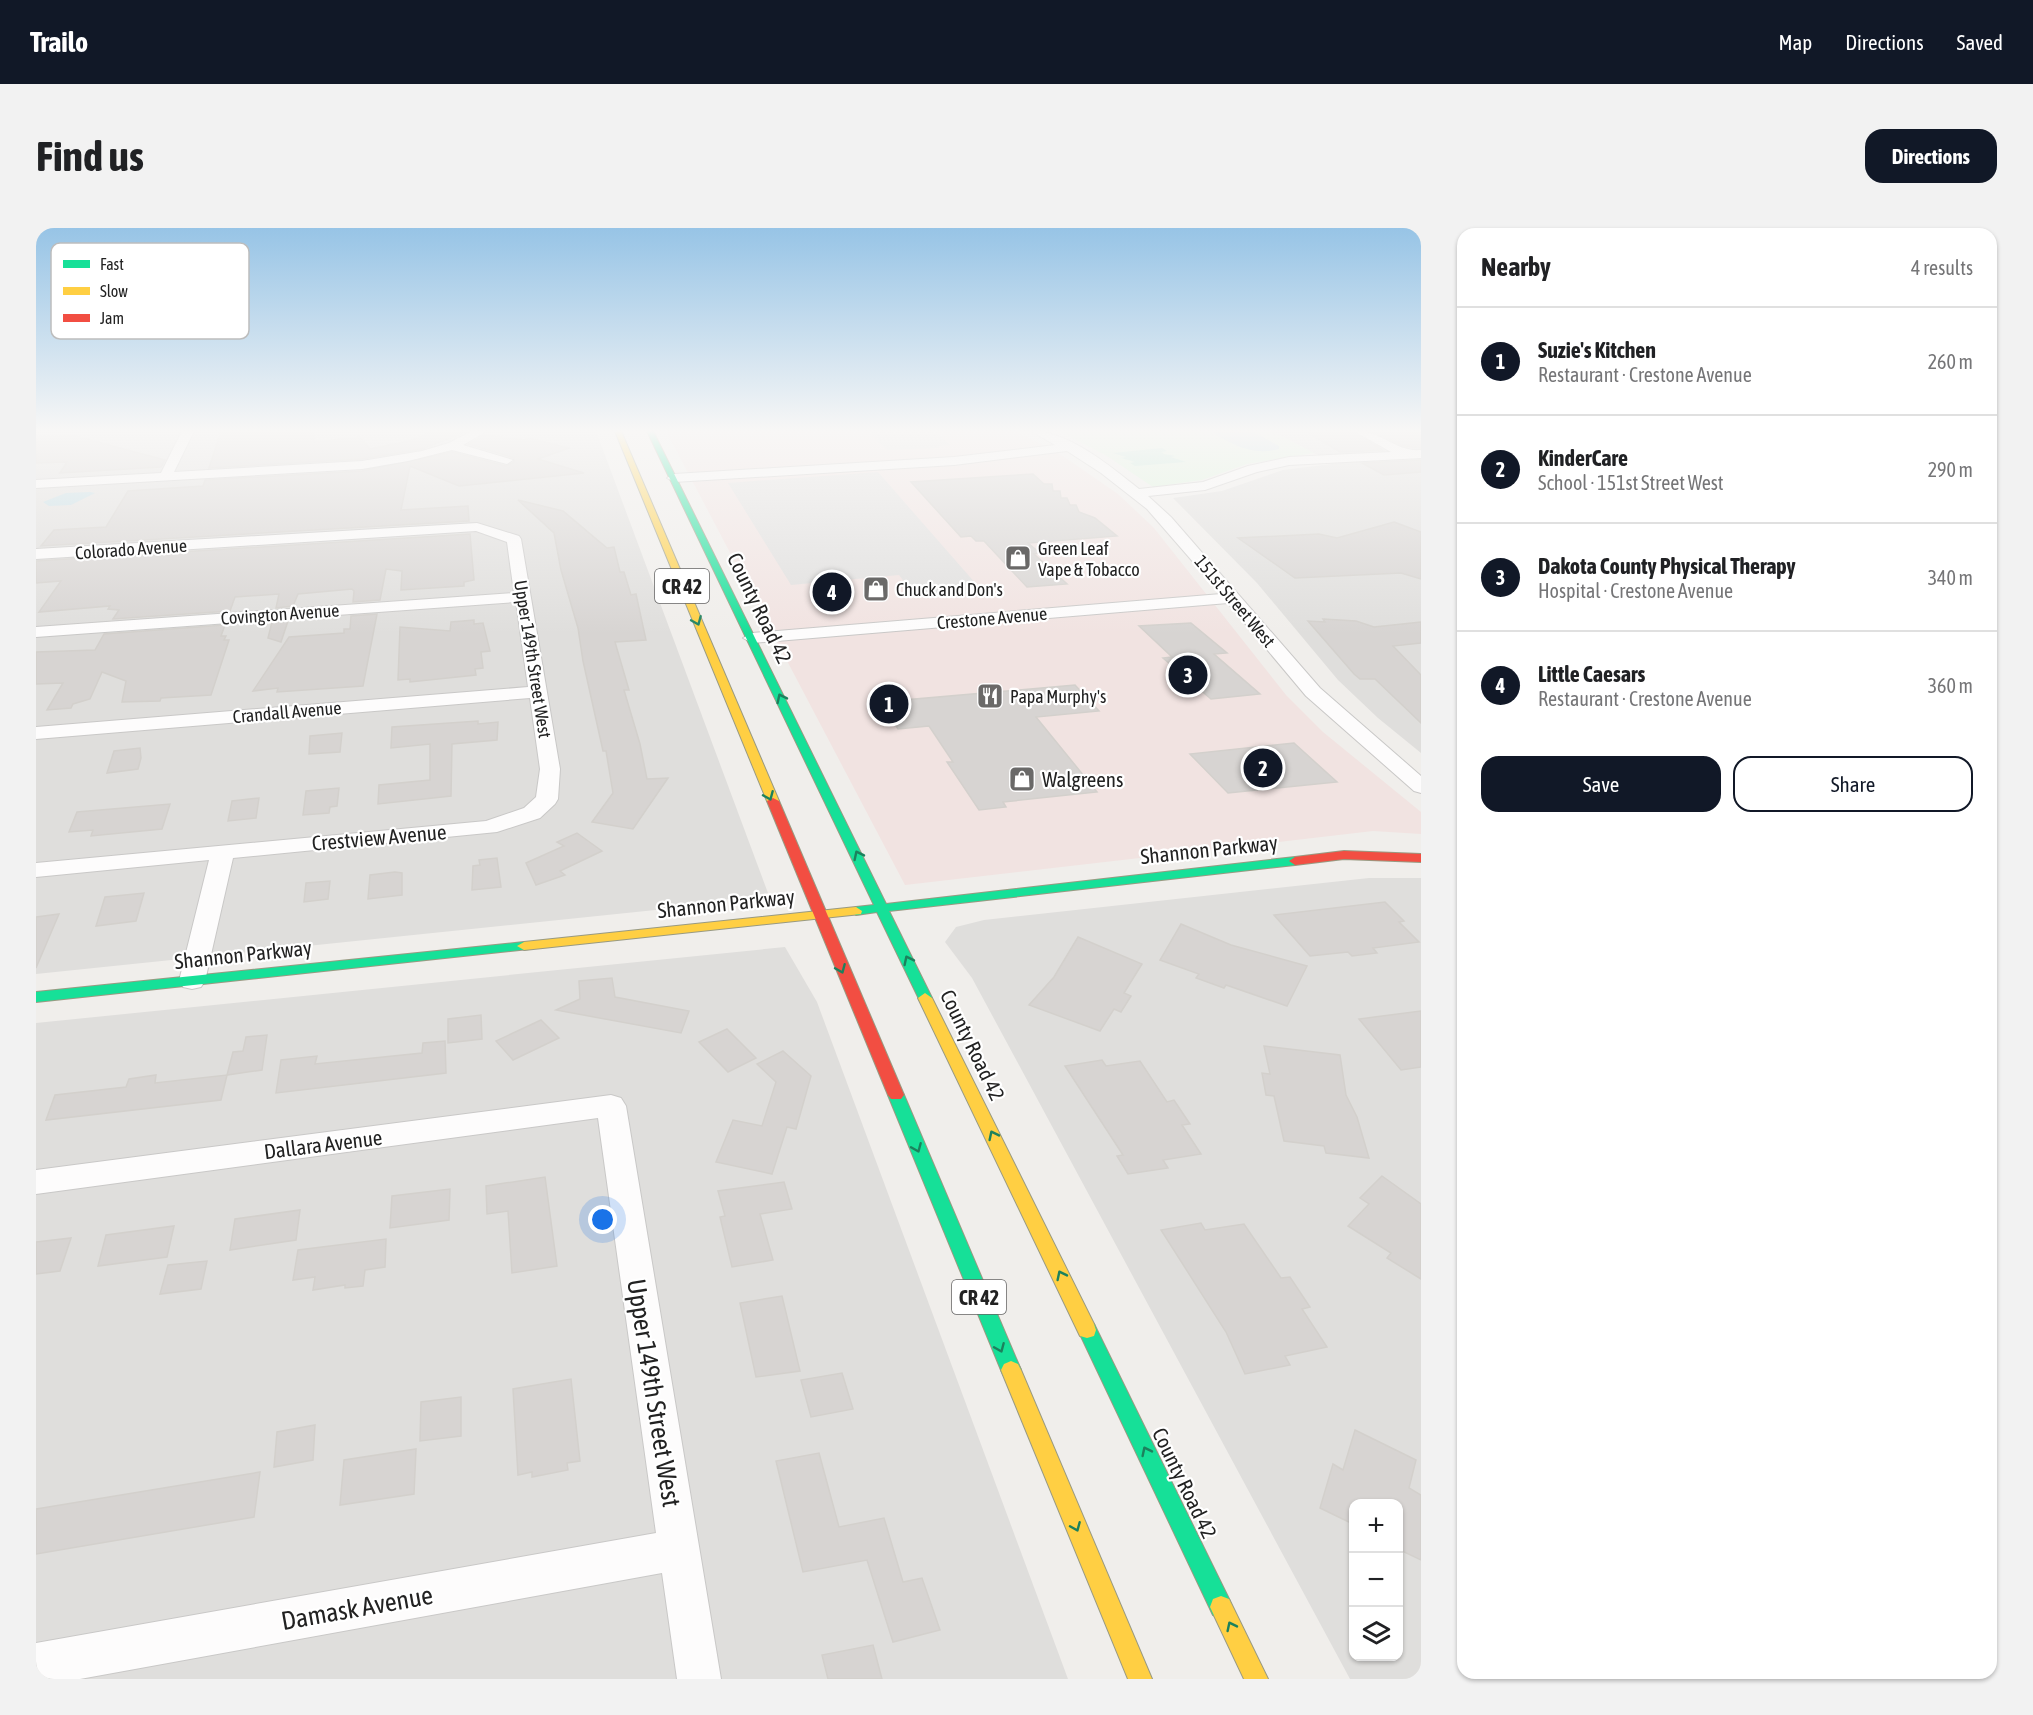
<!DOCTYPE html>
<html lang="en">
<head>
<meta charset="utf-8">
<style>
	:root { --surface:#fff; --page:#f2f2f2; --text:#202124; --muted:#757577; --line:#e0e0e0; --accent:#111827 }
	body { margin:0; font-family:"Asap Condensed",sans-serif; background:var(--page); color:var(--text) }
	.controls { position:absolute; right:18px; bottom:18px; display:grid; overflow:hidden; border-radius:12px; box-shadow:0 2px 4px #0004 }
	.controls button { width:54px; height:54px; display:grid; place-items:center; padding:0; border:0; border-bottom:2px solid var(--line); background:var(--surface); color:var(--text); font:30px sans-serif }
	.you { position:absolute; left:567px; top:992px; width:21px; height:21px; margin:-15px; border:4px solid #fff; border-radius:50%; background:#1a73e8; box-shadow:0 0 0 9px #1a73e833 }
	.badge { display:grid; place-items:center; width:39px; height:39px; border-radius:50%; background:var(--accent); color:#fff; font-size:20px; font-weight:700 }
	.pin { position:absolute; translate:-50% -50%; border:3px solid #fff; box-shadow:0 2px 6px #0006 }
	.list { margin:0; padding:0; list-style:none }
	h2 { display:flex; justify-content:space-between; align-items:center; height:78px; margin:0; padding:0 24px; font-size:26px }
	h2 small { font-size:20px; font-weight:400; color:var(--muted) }
	.list li { display:grid; grid-template-columns:39px 1fr auto; gap:18px; align-items:center; box-sizing:border-box; height:108px; padding:0 24px; border-top:2px solid var(--line) }
	.list b { display:block; font-size:22px; white-space:nowrap }
	.list p { margin:0; font-size:20px; white-space:nowrap; color:var(--muted) }
	.list em { font-size:20px; font-style:normal; color:var(--muted) }
	.actions { display:flex; gap:12px; padding:18px 24px }
	.actions a { flex:1; padding:14px 0; border:2px solid var(--accent); border-radius:18px; text-align:center; font-size:21px; color:var(--accent) }
	.actions .main { background:var(--accent); color:#fff }
	.icon { flex:none; width:33px; height:33px; fill:none; stroke:currentColor; stroke-width:2; stroke-linecap:round; stroke-linejoin:round }
	.map { position:relative; flex:none; width:1385px; height:1451px; overflow:hidden; border-radius:18px }
	header { display:flex; align-items:center; gap:36px; box-sizing:border-box; height:84px; padding:0 30px; background:var(--accent); color:#fff }
	header strong { font-size:28px }
	nav { display:flex; gap:33px; margin-inline-start:auto; font-size:21px }
	.intro { display:flex; align-items:center; justify-content:space-between; box-sizing:border-box; height:144px; padding:0 36px }
	h1 { margin:0; font-size:42px }
	.button { padding:15px 27px; border-radius:18px; background:var(--accent); color:#fff; font-size:21px; font-weight:700 }
	main { display:flex; gap:36px; padding:0 36px }
	aside { flex:1; background:var(--surface); border-radius:18px; box-shadow:0 2px 4px #0004 }
	.map>svg:first-child { display:block }
</style>
</head>
<body>
<header>
<strong>Trailo</strong>
<nav><a>Map</a><a>Directions</a><a>Saved</a></nav>
</header>
<div class="intro"><h1>Find us</h1><a class="button">Directions</a></div>
<main>
<div class="map">
<svg width="1385" height="1451" viewBox="0 0 1385 1451">
	<rect width="100%" height="100%" fill="#f0eeeb"/>
	<!-- residential -->
	<g fill="#dfdedc" fill-rule="evenodd">
		<path d="M0 203H560L732 665 629 681 0 746Z"/>
		<path d="M1236 203H1385V525L1342 490 1302 452 1221 355 1137 270 1186 263 1247 242 1304 235 1277 225Z"/>
		<path d="M1333 650H1385V1451H1314L936 750 909 714 920 699 948 692ZM1318 1276H1362V1428H1318Z"/>
		<path d="M749 719 781 774 1032 1451H0V795Z"/>
	</g>
	<!-- commercial -->
	<path fill="#f1e3e1" d="M630 203H978L1021 224 1082 266 1118 300 1250 467 1287 504 1385 584V606L1337 603 869 657Z"/>
	<!-- park -->
	<path fill="#daf5da" d="M1023 203H1236L1278 225 1211 236 1166 252 1117 259 1071 228Z"/>
	<!-- pitch -->
	<path fill="#b7e6d2" d="M1126 220 1131 223 1126 224 1128 226 1140 228 1135 229 1150 234 1099 238 1094 235 1099 234 1085 230 1090 229 1077 225Z"/>
	<!-- parking -->
	<g fill="#e0dfde">
		<path d="M832 203H899L914 217 903 218V220L851 222Z"/>
		<path d="M842 244 948 365 880 369 863 347 755 357 692 255Z"/>
	</g>
	<!-- water -->
	<g fill="#bfdbe3">
		<path d="M1174 203H1216L1243 218V221C1216 228 1197 217 1174 203Z"/>
		<path d="M54 264 59 265 35 277 13 278 7 274 30 265Z"/>
	</g>
	<!-- building -->
	<g fill="#d7d4d2" stroke="#d3d0cc" stroke-width="1.5">
		<path d="M185 203H277L278 214 324 209 334 221 373 213 398 203 427 205 386 221 326 231 173 240Z"/>
		<path d="M1269 203H1316L1347 222 1304 224Z"/>
		<path d="M1334 203H1385V220L1368 218Z"/>
		<path d="M448 207 489 212 493 210 533 220 502 231 548 245 423 258 374 238 365 282 432 278 433 293 5 318 18 302 70 299 92 263 167 258 169 252 326 243 416 224 470 238 478 234V230L433 216Z"/>
		<path d="M40 208 95 223 129 232 125 239 24 245 31 234 0 235V209Z"/>
		<path d="M1385 232V244L1348 247 1326 235Z"/>
		<path d="M997 246 1008 256H1016L1017 263H1024L1025 270H1031L1034 277H1040L1043 284 1059 290 1081 308 992 315 1004 325 998 326 1031 356 991 359 948 313H940L935 308 925 309 875 254Z"/>
		<path d="M482 272 527 283 571 320 578 319 584 344H588L595 367 600 366 610 412 579 414 593 462H588L604 516 611 551 632 550 597 601 556 594 577 565 570 523H567L547 433 542 400 525 342 518 305Z"/>
		<path d="M1358 294 1385 304V351L1365 345 1259 350 1202 310 1283 306 1301 310Z"/>
		<path d="M434 306 438 352 428 354V358L365 362 366 343 350 341 344 372 317 374 318 363 316 361 262 366 257 378 240 380 243 366 199 369 194 383 77 391 83 382 72 381 74 378 3 384 25 353 0 355V333Z"/>
		<path d="M341 386 327 458 241 464 242 460 217 463 253 409 308 405V401H314L315 388Z"/>
		<path d="M1287 391 1320 393 1338 399 1385 394V415L1357 418 1385 447V495L1339 451H1324L1318 446 1272 393 1289 394Z"/>
		<path d="M438 392V396L447 395 454 423 445 424 447 440 439 441 440 447 374 454V451L362 452 364 399 414 403 415 394Z"/>
		<path d="M252 393 245 414 232 410 236 394Z"/>
		<path d="M1155 395 1191 425 1178 426 1224 466 1175 471 1127 430 1136 429 1103 398Z"/>
		<path d="M189 397 185 408H190L188 412H193L175 467 125 470 124 473 86 474 90 453 66 444 54 471 37 476 35 480 11 482 27 455 0 456V424L59 422 68 406Z"/>
		<path d="M1039 457 1063 483 1000 489 1061 564 967 574 970 579 943 582 911 534H917L893 498 862 501 845 474Z"/>
		<path d="M442 493V496L462 494 461 512 416 516 415 568 342 576 343 557 394 552V516L355 520 356 499Z"/>
		<path d="M306 505 304 524 273 526 274 508Z"/>
		<path d="M1258 515 1301 554 1192 565 1154 526Z"/>
		<path d="M104 520 105 530 102 541 71 545 78 523Z"/>
		<path d="M303 560 301 578 294 579 293 585 267 587 270 563Z"/>
		<path d="M223 570 220 590 192 593 196 573Z"/>
		<path d="M134 576 126 601 55 608 57 602 33 604 41 584Z"/>
		<path d="M541 605 566 623 524 643 529 647 500 657 490 635 528 618 521 614Z"/>
		<path d="M461 630 465 659 436 662 437 638 444 637 443 632Z"/>
		<path d="M359 644 366 645V667L332 671 334 647Z"/>
		<path d="M294 653 292 671 268 674 270 655Z"/>
		<path d="M108 665 100 693 60 698 69 669Z"/>
		<path d="M1349 674 1368 693 1363 694 1383 714 1337 720 1341 725 1316 728 1312 724 1274 728 1238 687Z"/>
		<path d="M23 686 0 740V689Z"/>
		<path d="M1145 696 1195 717 1271 738 1251 778 1190 757 1188 760 1160 750 1163 746 1124 732Z"/>
		<path d="M1042 709 1106 736 1088 765 1095 768 1085 784 1078 781 1064 803 993 777 1018 749Z"/>
		<path d="M576 750 579 769 653 783 645 805 520 782 544 771 543 753Z"/>
		<path d="M1385 783V839L1365 842 1323 791Z"/>
		<path d="M445 787 446 811 412 815V791Z"/>
		<path d="M505 792 523 810 477 832 460 813Z"/>
		<path d="M691 801 720 830 692 844 663 814Z"/>
		<path d="M231 807 226 842 191 847 197 824 207 823 210 809Z"/>
		<path d="M409 813 410 845 240 865 245 832 281 828 279 836 386 825 387 815Z"/>
		<path d="M1228 818 1304 827 1310 867 1321 889 1333 930 1290 925 1288 918 1248 913 1238 868 1230 867 1226 845 1234 846Z"/>
		<path d="M747 823 775 848 760 901 751 899 736 946 680 934 697 892 726 898 740 854 721 836Z"/>
		<path d="M1066 832 1070 838 1104 833 1131 874 1138 872 1154 896 1146 897 1165 926 1127 932 1132 940 1092 946 1081 928 1087 927 1029 838Z"/>
		<path d="M120 847 119 855 191 847 185 872 10 892 19 867 90 859 93 851Z"/>
		<path d="M1346 948 1385 976V1051L1351 1030 1355 1025 1312 998 1333 976 1324 970Z"/>
		<path d="M509 949 521 1038 476 1045 472 983 451 986 450 958Z"/>
		<path d="M748 954 756 981 724 986 737 1032 696 1039 684 989 689 988 682 963Z"/>
		<path d="M414 961 413 992 354 1000 356 968Z"/>
		<path d="M264 982 260 1012 194 1022 199 991Z"/>
		<path d="M1165 995 1169 1002 1208 996 1245 1050 1254 1049 1274 1079 1266 1081 1291 1119 1249 1128 1254 1137 1209 1146 1190 1104 1125 1002Z"/>
		<path d="M138 998 131 1029 62 1038 70 1007Z"/>
		<path d="M35 1010 24 1043 0 1046V1014Z"/>
		<path d="M350 1011 349 1039 329 1042 327 1058 309 1060V1057L277 1062 279 1049 257 1052 262 1022Z"/>
		<path d="M171 1033 165 1061 124 1066 132 1037Z"/>
		<path d="M746 1068 764 1143 720 1149 704 1075Z"/>
		<path d="M806 1145 817 1181 775 1189 765 1152Z"/>
		<path d="M535 1151 544 1233 531 1235 532 1242 496 1249V1244L482 1247 477 1161Z"/>
		<path d="M425 1169V1208L384 1213 385 1174Z"/>
		<path d="M279 1197 277 1232 238 1239 241 1204Z"/>
		<path d="M1319 1202 1380 1232 1373 1260 1385 1267V1332L1362 1321V1275H1317V1296L1284 1280 1297 1236 1307 1242Z"/>
		<path d="M380 1221 378 1266 304 1277 308 1232Z"/>
		<path d="M783 1225 803 1299 848 1290 867 1354 886 1350 904 1402 857 1414 831 1332 767 1344 740 1233Z"/>
		<path d="M224 1244 218 1289 0 1326V1281Z"/>
		<path d="M837 1417 846 1451H792L786 1427Z"/>
	</g>
	<g fill="none" stroke-linecap="round" stroke-linejoin="round">
		<defs>
			<g id="street">
				<path d="M146 203H158L138 244 326 233 386 223 413 215 436 203H451L427 217 477 232 471 236 416 222 372 233 326 241 0 260V252L125 245Z"/>
				<path d="M995 203C1033 203 1074 238 1103 261L1167 254 1212 238 1253 229 1355 224 1318 203C1347 203 1359 224 1385 222V230L1253 237 1221 244 1169 262 1112 268 1135 289 1284 460 1385 548V565L1378 563 1270 468 1192 375 716 415 707 410 716 405 1185 366 1111 281 1065 245 1031 223 918 237 638 254 631 250 638 246 918 229 1019 217Z"/>
				<path d="M441 295 483 308 485 311 524 541 522 571 519 576 504 590 461 604 197 630 169 753 165 759 156 761 147 759 143 753 173 632 0 649V635L450 593 488 580 500 569 504 541 494 470 0 511V499L492 459 480 374 0 409V399L478 365 471 314 440 303 0 331V321Z"/>
				<path d="M575 867 585 870 590 878 685 1451H641L626 1345 44 1451H0V1415L620 1305 562 890 0 966V942Z"/>
			</g>
			<g id="fast">
				<path d="M611 203H617L850 676 1259 629 1265 633 1259 637 853 683 896 770 889 775 884 773 841 684 820 687 814 683 820 679 838 677Z"/>
				<path d="M488 714 493 715 495 718 493 721 0 774V764Z"/>
				<path d="M860 861 865 863 868 867 985 1142 982 1148 975 1151 968 1148 965 1142 852 867 855 863Z"/>
				<path d="M1051 1094 1058 1096 1193 1371 1196 1379 1193 1387 1185 1390 1177 1387 1042 1102 1044 1096Z"/>
			</g>
			<g id="slow">
				<path d="M579 203H585L743 573 741 575 737 576 731 573Z"/>
				<path d="M820 679 826 683 825 686 488 722 481 718 488 714Z"/>
				<path d="M889 765 896 770 1058 1096 1060 1102 1058 1108 1051 1110 1044 1108 882 770Z"/>
				<path d="M975 1133 982 1136 985 1142 1116 1451H1092L965 1142 968 1136Z"/>
				<path d="M1185 1368 1193 1371 1232 1451H1208L1174 1379 1177 1371Z"/>
			</g>
			<g id="jam">
				<path d="M737 570 743 573 868 867 865 871H855L852 867 731 573Z"/>
				<path d="M1308 623 1385 626V634L1308 631 1259 637 1253 633 1259 629Z"/>
			</g>
		</defs>
		<!-- street casing -->
		<use href="#street" stroke="#c9c8c7" stroke-width="2"/>
		<!-- fast casing -->
		<use href="#fast" stroke="#999a82" stroke-width="2"/>
		<!-- slow casing -->
		<use href="#slow" stroke="#999a82" stroke-width="2"/>
		<!-- jam casing -->
		<use href="#jam" stroke="#999a82" stroke-width="2"/>
		<!-- street -->
		<use href="#street" fill="#fdfcfc" fill-rule="evenodd"/>
		<!-- fast -->
		<use href="#fast" fill="#16e098" fill-rule="evenodd"/>
		<!-- slow -->
		<use href="#slow" fill="#ffcf43" fill-rule="evenodd"/>
		<!-- jam -->
		<use href="#jam" fill="#f24e42" fill-rule="evenodd"/>
	</g>
	<!-- one-way arrows -->
	<defs><path id="oneway-chevron" d="M-2-3.5L2.5 0L-2 3.5" fill="none" stroke-width="1.6" stroke-linecap="round" stroke-linejoin="round" transform="scale(1.5)"/></defs>
	<g stroke="#1c815d">
		<use href="#oneway-chevron" transform="translate(661 393) rotate(67)"/>
		<use href="#oneway-chevron" transform="translate(745 470) rotate(-116)"/>
		<use href="#oneway-chevron" transform="translate(733 568) rotate(67)"/>
		<use href="#oneway-chevron" transform="translate(822 627) rotate(-116)"/>
		<use href="#oneway-chevron" transform="translate(872 732) rotate(-116)"/>
		<use href="#oneway-chevron" transform="translate(805 741) rotate(67)"/>
		<use href="#oneway-chevron" transform="translate(957 907) rotate(-116)"/>
		<use href="#oneway-chevron" transform="translate(881 920) rotate(67)"/>
		<use href="#oneway-chevron" transform="translate(1025 1047) rotate(-116)"/>
		<use href="#oneway-chevron" transform="translate(964 1120) rotate(67)"/>
		<use href="#oneway-chevron" transform="translate(1110 1223) rotate(-116)"/>
		<use href="#oneway-chevron" transform="translate(1040 1299) rotate(67)"/>
		<use href="#oneway-chevron" transform="translate(1195 1398) rotate(-116)"/>
	</g>
	<!-- sky -->
	<linearGradient id="sky" x2="0" y2="1"><stop stop-color="#97c4e6"/><stop offset="0.5" stop-color="#f8f7f6"/><stop offset="1" stop-color="#f8f7f6" stop-opacity="0"/></linearGradient>
	<rect width="1385" height="406" fill="url(#sky)"/>
	<!-- icons -->
	<defs>
		<symbol id="shop-square" viewBox="-11 -11 22 22"><rect x="-9" y="-9" width="18" height="18" rx="4" fill="#6a6968" stroke="#fff"/><path d="M-5-2.5h2.3a2.7 3.5 0 0 1 5.4 0H5L5.5 6h-11ZM-1.5-2.5h3a1.5 2.3 0 0 0-3 0Z" fill="#fff"/></symbol>
		<symbol id="restaurant-square" viewBox="-11 -11 22 22"><rect x="-9" y="-9" width="18" height="18" rx="4" fill="#6a6968" stroke="#fff"/><path d="M-5-6h1v4h1v-4h1v4h1v-4h1v5L-1.5 .5V6h-2V.5L-5-1ZM5-6V6H3V1.5H1.5Q1.5-4 5-6Z" fill="#fff"/></symbol>
	</defs>
	<g fill-rule="evenodd">
		<use href="#shop-square" x="967" y="315" width="30" height="30"/>
		<use href="#shop-square" x="825" y="346" width="30" height="30"/>
		<use href="#restaurant-square" x="939" y="453" width="30" height="30"/>
		<use href="#shop-square" x="971" y="536" width="30" height="30"/>
	</g>
	<g text-anchor="middle" dominant-baseline="central" stroke-width="4.5" stroke-linejoin="round" paint-order="stroke">
		<!-- far-poi labels -->
		<g font-size="18" fill="#222" stroke="#fff" text-anchor="start">
			<text x="1002" y="320">Green Leaf<tspan x="1002" dy="21">Vape &amp; Tobacco</tspan></text>
			<text x="860" y="361">Chuck and Don's</text>
			<text x="974" y="468">Papa Murphy's</text>
		</g>
		<!-- far-street labels -->
		<g font-size="18" fill="#222" stroke="#fff">
			<text transform="translate(95 321) rotate(-4)">Colorado Avenue</text>
			<text transform="translate(1199 373) rotate(50)">151st Street West</text>
			<text transform="translate(244 386) rotate(-4)">Covington Avenue</text>
			<text transform="translate(956 390) rotate(-5)">Crestone Avenue</text>
			<text transform="translate(497 431) rotate(81)">Upper 149th Street West</text>
			<text transform="translate(251 484) rotate(-5)">Crandall Avenue</text>
		</g>
		<!-- shield labels -->
		<g fill="#fff" stroke="#646464" stroke-width="1.5">
			<rect x="619" y="341" width="54" height="34" rx="4.5"/>
			<rect x="916" y="1052" width="54" height="34" rx="4.5"/>
		</g>
		<g font-size="20" font-weight="bold" fill="#222">
			<text x="646" y="358">CR 42</text>
			<text x="943" y="1069">CR 42</text>
		</g>
		<!-- street labels -->
		<g font-size="21" fill="#222" stroke="#fff">
			<text transform="translate(724 380) rotate(64)">County Road 42</text>
			<text transform="translate(343 609) rotate(-5)">Crestview Avenue</text>
			<text transform="translate(1173 621) rotate(-6)">Shannon Parkway</text>
			<text transform="translate(690 675) rotate(-6)">Shannon Parkway</text>
			<text transform="translate(207 726) rotate(-6)">Shannon Parkway</text>
			<text transform="translate(937 817) rotate(64)">County Road 42</text>
			<text transform="translate(287 916) rotate(-7)">Dallara Avenue</text>
			<text transform="translate(1149 1255) rotate(64)">County Road 42</text>
		</g>
		<!-- poi labels -->
		<g font-size="21" fill="#222" stroke="#fff" text-anchor="start">
			<text x="1006" y="551">Walgreens</text>
		</g>
		<!-- near-street labels -->
		<g font-size="26" fill="#222" stroke="#fff">
			<text transform="translate(618 1165) rotate(81)">Upper 149th Street West</text>
			<text transform="translate(321 1380) rotate(-10)">Damask Avenue</text>
		</g>
	</g>
	<!-- legend -->
	<rect x="15" y="15" width="198" height="96" rx="9" fill="#fff" stroke="#bdbdbd" stroke-width="1.5"/>
	<rect x="27" y="32" width="27" height="8" fill="#16e098"/>
	<rect x="27" y="59" width="27" height="8" fill="#ffcf43"/>
	<rect x="27" y="86" width="27" height="8" fill="#f24e42"/>
	<g font-size="16" fill="#222">
		<text x="64" y="42">Fast</text>
		<text x="64" y="69">Slow</text>
		<text x="64" y="96">Jam</text>
	</g>
</svg>
<div class="controls">
<button>+</button>
<button>−</button>
<button><svg class="icon" aria-label="layers" viewBox="0 0 24 24"><path d="M12 4l9 5-9 5-9-5zM3 14l9 5 9-5"/></svg></button>
</div>
<div class="you"></div>
<div class="pin badge" style="left:853px;top:476px">1</div>
<div class="pin badge" style="left:1227px;top:540px">2</div>
<div class="pin badge" style="left:1152px;top:447px">3</div>
<div class="pin badge" style="left:796px;top:364px">4</div>
</div>
<aside>
<h2>Nearby<small>4 results</small></h2>
<ul class="list">
<li><span class="badge">1</span><div><b>Suzie's Kitchen</b><p>Restaurant · Crestone Avenue</p></div><em>260 m</em></li>
<li><span class="badge">2</span><div><b>KinderCare</b><p>School · 151st Street West</p></div><em>290 m</em></li>
<li><span class="badge">3</span><div><b>Dakota County Physical Therapy</b><p>Hospital · Crestone Avenue</p></div><em>340 m</em></li>
<li><span class="badge">4</span><div><b>Little Caesars</b><p>Restaurant · Crestone Avenue</p></div><em>360 m</em></li>
</ul>
<div class="actions"><a class="main">Save</a><a>Share</a></div>
</aside>
</main>
</body>
</html>
